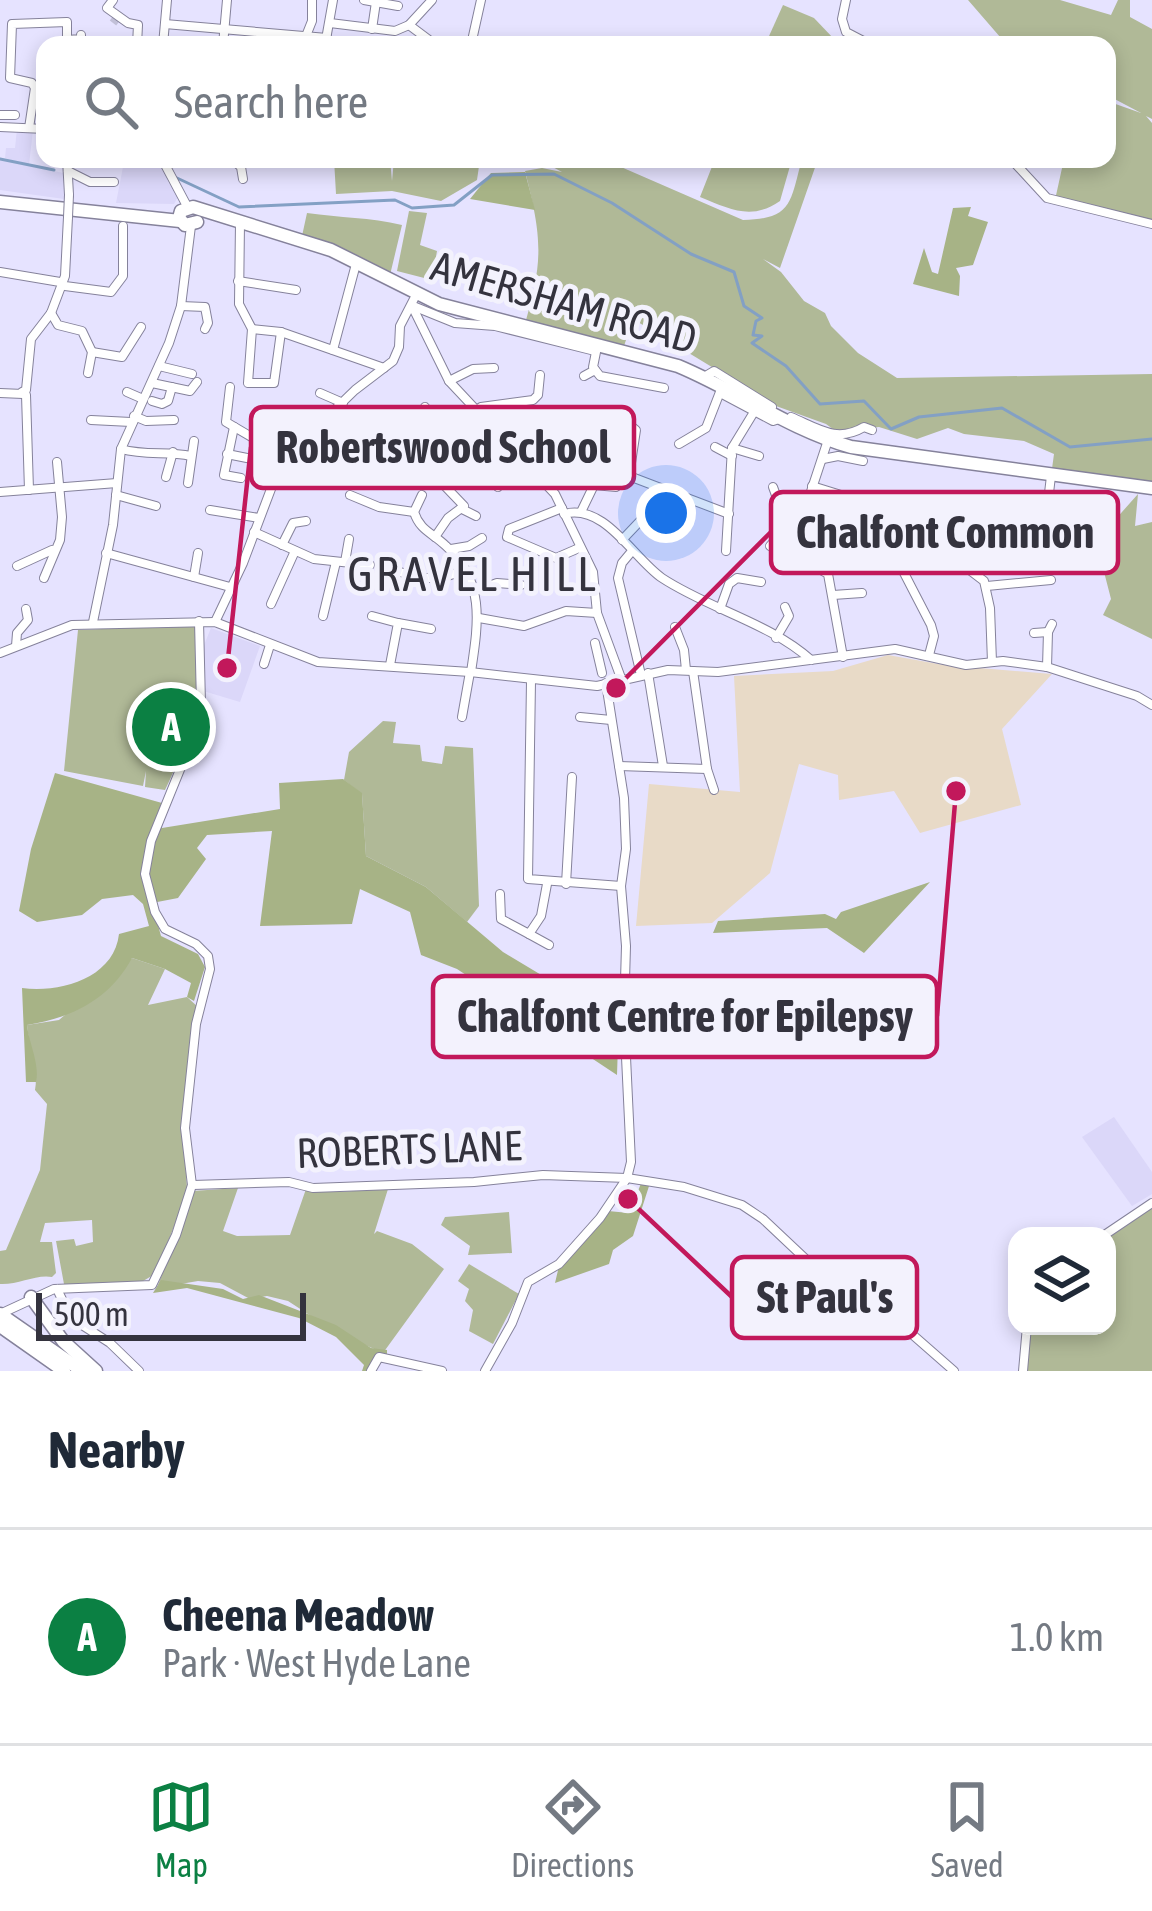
<!DOCTYPE html>
<html lang="en">
<head>
<meta charset="utf-8">
<style>
	:root { --surface:#fff; --page:#f2f2f3; --text:#1f2937; --muted:#747a83; --line:#e0e1e3; --accent:#0b8043 }
	body { margin:0; font-family:"Asap Condensed",sans-serif; background:var(--page); color:var(--text) }
	.controls { position:absolute; right:36px; bottom:36px; display:grid; overflow:hidden; border-radius:24px; box-shadow:0 6px 18px #0003 }
	.controls button { width:108px; height:108px; display:grid; place-items:center; padding:0; border:0; border-bottom:3px solid var(--line); background:var(--surface); color:var(--text); font:60px sans-serif }
	.scale { position:absolute; left:36px; bottom:30px; width:270px; box-sizing:border-box; padding-left:12px; border:6px solid #34333e; border-top:0; font-size:33px; line-height:42px; white-space:nowrap; color:#34333e; -webkit-text-stroke:9px #f3f2fd; paint-order:stroke }
	.you { position:absolute; left:666px; top:513px; width:42px; height:42px; margin:-30px; border:9px solid #fff; border-radius:50%; background:#1a73e8; box-shadow:0 0 0 18px #1a73e833 }
	.badge { display:grid; place-items:center; width:78px; height:78px; border-radius:50%; background:var(--accent); color:#fff; font-size:39px; font-weight:700 }
	.pin { position:absolute; translate:-50% -50%; border:6px solid #fff; box-shadow:0 3px 12px #0006 }
	.list { margin:0; padding:0; list-style:none }
	h2 { display:flex; justify-content:space-between; align-items:center; height:156px; margin:0; padding:0 48px; font-size:51px }
	h2 small { font-size:39px; font-weight:400; color:var(--muted) }
	.list li { display:grid; grid-template-columns:78px 1fr auto; gap:36px; align-items:center; box-sizing:border-box; height:216px; padding:0 48px; border-top:3px solid var(--line) }
	.list b { display:block; font-size:45px; white-space:nowrap }
	.list p { margin:0; font-size:39px; white-space:nowrap; color:var(--muted) }
	.list em { font-size:39px; font-style:normal; color:var(--muted) }
	.icon { flex:none; width:66px; height:66px; fill:none; stroke:currentColor; stroke-width:2; stroke-linecap:round; stroke-linejoin:round }
	.map { position:relative; flex:none; width:1152px; height:1371px; overflow:hidden }
	.search { position:absolute; background:var(--surface); box-shadow:0 6px 18px #0003; left:36px; right:36px; top:36px; height:132px; display:flex; align-items:center; gap:30px; box-sizing:border-box; padding:0 42px; border-radius:24px; color:var(--muted); font-size:45px }
	.sheet { height:372px; background:var(--surface) }
	nav { display:flex; justify-content:space-around; align-items:center; box-sizing:border-box; height:168px; border-top:3px solid var(--line); background:var(--surface); font-size:33px; color:var(--muted) }
	nav a { display:grid; justify-items:center; gap:6px }
	nav .on { color:var(--accent) }
	.map>svg:first-child { display:block }
</style>
</head>
<body>
<div class="map">
<svg width="1152" height="1371" viewBox="0 0 1152 1371">
	<rect width="100%" height="100%" fill="#e6e3ff"/>
	<!-- built -->
	<g fill="#dbd7f9">
		<path d="M17 129 33 130 29 165 63 173 64 199 0 190V160L15 161 5 158 6 148H15Z"/>
		<path d="M71 159H159L169 184 180 193 174 204 116 203 123 167H72Z"/>
		<path d="M211 628 260 646 240 702 200 690 204 645Z"/>
		<path d="M1114 1117 1152 1172V1194L1132 1206 1082 1137Z"/>
	</g>
	<!-- medical -->
	<path fill="#e8dac7" d="M888 655 944 665 1052 674 1002 729 1021 805 920 833 894 791 839 800 838 775 799 764 770 873 712 923 636 926 649 784 740 792 734 676 833 671Z"/>
	<!-- green -->
	<g fill="#b0b997">
		<path d="M968 0H1060L1111 15 1118 0H1130V17L1152 29V119L1146 116 1152 123V224L1055 200 1064 159H1107V101L1141 113 1107 95V45H1007Z"/>
		<path d="M783 5 814 18 834 39 832 45H765Z"/>
		<path d="M334 159H390L392 181 394 159H480L477 180 441 201 392 191 336 194Z"/>
		<path d="M548 159 605 160 743 220C793 219 790 202 802 159H818L780 268 763 259 781 272 804 301 825 313 831 326 858 353 897 378 1152 374V489L1051 476 1054 454 1024 441 964 434 948 428 917 439 879 427 837 432 826 424 776 406 633 319 622 352 524 327C544 260 542 238 525 171L542 168 562 172 547 164Z"/>
		<path d="M715 159H792L780 201C751 221 730 209 700 197Z"/>
		<path d="M409 211 427 213 420 245 437 251 432 280 397 271Z"/>
		<path d="M307 213C340 218 370 217 402 225L390 275 302 236Z"/>
		<path d="M1138 494 1135 526 1152 522V639L1103 615 1111 599 1094 533 1114 521Z"/>
		<path d="M197 625C199 692 195 728 165 790L145 787 146 771 143 786 64 771 78 630Z"/>
		<path d="M383 721 396 722 393 743 420 745 422 761 442 764 445 746 473 748 479 906 467 922 426 887 366 856 362 794 344 780 349 752Z"/>
		<path d="M132 958 165 969 148 1005 187 997 198 1007 183 1133 187 1187 183 1204 155 1274 138 1284H64L56 1241 74 1239 76 1246 93 1242 92 1220 45 1223 40 1242H52L56 1273 52 1277C36 1274 18 1285 0 1284V1251L6 1250 40 1170 47 1104 35 1090C39 1067 29 1049 27 1025L59 1020Z"/>
		<path d="M238 1188 223 1231 237 1236 290 1235 306 1189 336 1192 388 1189 374 1234 377 1231 412 1244 444 1269 383 1353 334 1331 288 1301 267 1296 250 1299 220 1283 198 1281 157 1288 192 1191Z"/>
		<path d="M1152 1208V1371H1025L1030 1326H1107V1239Z"/>
		<path d="M509 1212 512 1253 468 1255 470 1246 441 1225 445 1217Z"/>
		<path d="M469 1264 519 1294 493 1344 469 1331 473 1310 465 1301 469 1289 458 1281Z"/>
	</g>
	<!-- forest -->
	<g fill="#a7b386">
		<path d="M525 172 535 210 470 199 491 173Z"/>
		<path d="M971 207 968 216 988 222 973 265 956 268 960 276 959 296 913 284 924 248 932 272 938 274 953 208Z"/>
		<path d="M55 773 162 803V828L280 809 279 783 343 779 362 793 366 856 426 887 503 952 568 991 619 1014 617 1075 457 969 421 955 410 912 360 889 352 924 260 926 272 831 207 835 197 848 206 859 178 898 152 903 161 936 198 954 205 967 194 1001 187 997 191 983 165 969 132 958C110 999 72 1018 27 1025 29 1044 40 1064 36 1082H26L22 988C61 993 114 978 119 934L149 926 143 904 133 895 102 899 82 915 37 922 19 911 31 849Z"/>
		<path d="M930 882 864 953 827 928 713 933 718 921 825 914 836 919 841 912Z"/>
		<path d="M642 1181 650 1183 633 1236 613 1250 609 1264 555 1283 559 1266 608 1211 629 1213Z"/>
		<path d="M161 1280 223 1289 243 1299 259 1295 336 1325 371 1348 387 1350V1355H377L369 1371H362L364 1365 336 1337 299 1318 187 1288 153 1293Z"/>
	</g>
	<g fill="none" stroke-linecap="round" stroke-linejoin="round">
		<!-- stream -->
		<g stroke="#83a0c4" stroke-width="3">
			<path d="M0 159 54 170"/>
			<path d="M177 178 239 207 395 200 412 208 454 205 492 175 554 174 612 203 691 254 734 272 744 306 762 318 756 321 753 335 762 336 752 343 786 366 820 404 864 401 891 429 919 417 1002 408 1070 447 1152 439"/>
		</g>
		<!-- minor-tunnel -->
		<path stroke="#c2c0d8" stroke-width="8" stroke-dasharray="8 4" stroke-linecap="butt" d="M113 23 116 19"/>
		<defs>
			<g id="minor">
				<path d="M113 0 107 8 128 23 138 25 137 45"/>
				<path d="M364 0 398 6"/>
				<path d="M846 0 842 19 846 32 871 45"/>
				<path d="M330 23 395 31 409 25 432 0"/>
				<path d="M165 24 327 38"/>
				<path d="M409 25 433 43"/>
				<path d="M372 29 376 2"/>
				<path d="M306 36 312 21V0"/>
				<path d="M67 40 81 39V35"/>
				<path d="M163 45 167 0"/>
				<path d="M223 45 227 0"/>
				<path d="M325 45 333 0"/>
				<path d="M471 45 481 0"/>
				<path d="M0 115H15"/>
				<path d="M0 127 45 129"/>
				<path d="M29 128 35 88 32 83 10 78 12 24 67 22V45"/>
				<path d="M67 159 69 195"/>
				<path d="M162 159 187 206"/>
				<path d="M232 159 241 167 243 179"/>
				<path d="M1011 159 1047 198 1152 224"/>
				<path d="M68 171 90 182H114"/>
				<path d="M240 223 239 304 252 329"/>
				<path d="M0 272 60 282 65 286 111 292 123 276V226"/>
				<path d="M238 281 296 290"/>
				<path d="M181 306 205 307 208 323 205 329"/>
				<path d="M412 306 449 381 555 494 593 572 597 613 621 678"/>
				<path d="M413 306 455 323 495 326 595 351"/>
				<path d="M51 313 58 325 82 331 92 352 88 373"/>
				<path d="M252 329 281 332 384 368"/>
				<path d="M252 329 248 383H274L281 332"/>
				<path d="M597 347 593 367 600 376 664 388"/>
				<path d="M333 350 356 264"/>
				<path d="M92 352 122 357 141 327"/>
				<path d="M159 366 192 374"/>
				<path d="M584 376 595 370"/>
				<path d="M704 377 714 371 772 407"/>
				<path d="M449 381 473 369 494 368"/>
				<path d="M152 383 190 391 197 382"/>
				<path d="M230 387 226 422 265 445 291 452"/>
				<path d="M127 392 143 399"/>
				<path d="M0 393 23 394"/>
				<path d="M320 393 343 403"/>
				<path d="M724 395 773 421 779 419"/>
				<path d="M152 401 162 404 168 401 172 387"/>
				<path d="M425 407 460 451 498 487"/>
				<path d="M337 409 395 455"/>
				<path d="M475 411 481 407 533 400 538 395 540 375"/>
				<path d="M134 416 146 421 174 420"/>
				<path d="M791 417C819 429 837 443 864 427L872 430"/>
				<path d="M595 418 625 421 636 430 629 476 616 487 594 485 580 475 583 430Z"/>
				<path d="M91 420 131 422"/>
				<path d="M234 427 224 475 241 478"/>
				<path d="M828 440 794 543 796 556 828 574 843 657"/>
				<path d="M679 444 706 428 720 392"/>
				<path d="M715 447 732 456"/>
				<path d="M732 448 759 456"/>
				<path d="M121 449C146 456 166 451 191 456"/>
				<path d="M227 454 252 459"/>
				<path d="M823 459 838 456 863 461"/>
				<path d="M283 465 307 472 317 485"/>
				<path d="M525 465 536 449 533 431"/>
				<path d="M438 467 452 461 488 424"/>
				<path d="M629 476 729 514"/>
				<path d="M166 477 173 452"/>
				<path d="M188 483 194 441"/>
				<path d="M812 486 841 495"/>
				<path d="M773 487 777 498 805 504"/>
				<path d="M29 490 26 395 22 392 26 390 31 339 51 313 65 276 68 217"/>
				<path d="M0 492 117 483"/>
				<path d="M116 495 156 506"/>
				<path d="M350 495 379 507 414 512"/>
				<path d="M422 495 414 512C420 531 433 533 446 546 486 581 478 625 471 672"/>
				<path d="M1047 506 1066 505"/>
				<path d="M562 508 509 529 507 537 556 558 579 548"/>
				<path d="M462 509 476 516"/>
				<path d="M210 510 259 518"/>
				<path d="M581 512 594 485"/>
				<path d="M564 514C605 503 633 558 662 578 709 609 770 623 811 660"/>
				<path d="M801 524 824 531"/>
				<path d="M1005 530 1032 536 1072 534 1078 517"/>
				<path d="M254 532 314 559 370 565"/>
				<path d="M1044 536 1051 476"/>
				<path d="M435 537 448 518 464 506 441 482"/>
				<path d="M622 540 642 519 654 518"/>
				<path d="M282 545 293 523 306 521"/>
				<path d="M770 546 778 537 794 543"/>
				<path d="M451 549 469 546 482 538"/>
				<path d="M632 551 622 563 618 578 641 675"/>
				<path d="M726 551 732 448 754 412"/>
				<path d="M106 553 230 587"/>
				<path d="M951 556 962 548 986 551"/>
				<path d="M345 562 349 539"/>
				<path d="M17 566 52 550"/>
				<path d="M384 567C414 577 435 585 465 569"/>
				<path d="M194 577 198 553"/>
				<path d="M44 578 60 540 62 517 57 462"/>
				<path d="M987 586 1051 580"/>
				<path d="M475 591 497 583 521 585"/>
				<path d="M833 595 862 593"/>
				<path d="M271 604 295 551"/>
				<path d="M720 609 729 584 737 578 761 582"/>
				<path d="M323 616 336 562"/>
				<path d="M372 616 398 623 390 665"/>
				<path d="M479 618 524 626 566 611 597 613"/>
				<path d="M93 622 113 525 121 449 169 343 181 306 191 226"/>
				<path d="M215 622 243 563 274 481 291 452 355 390 393 361 399 347 400 326 416 295"/>
				<path d="M398 623 431 629"/>
				<path d="M675 627 684 650 686 670"/>
				<path d="M1034 633 1048 632"/>
				<path d="M776 638 789 616 785 607"/>
				<path d="M595 643 602 673"/>
				<path d="M16 646 17 633 28 620 26 609"/>
				<path d="M0 653 72 625 215 622 318 662 470 672 597 686 668 670 718 672 895 649 966 665 1003 661 1047 667 1137 696 1152 705"/>
				<path d="M929 655 934 636 931 625 888 542 886 533 892 522 908 523 984 581 990 608 992 662"/>
				<path d="M264 664 270 645"/>
				<path d="M1047 667 1048 632 1052 624"/>
				<path d="M693 671 707 769 714 790"/>
				<path d="M648 673 663 766"/>
				<path d="M531 681 528 879 621 886"/>
				<path d="M462 717 470 672"/>
				<path d="M580 717 611 720"/>
				<path d="M619 766 707 769"/>
				<path d="M566 884 572 777"/>
				<path d="M500 894 501 919 529 934 541 916 547 884"/>
				<path d="M529 934 549 945"/>
				<path d="M193 1185 289 1182 313 1188 474 1182 543 1175 627 1178 684 1187 742 1205 763 1219 814 1267 873 1300 954 1371"/>
				<path d="M1103 1236 1152 1203"/>
				<path d="M57 1289 71 1318 110 1343 139 1371"/>
				<path d="M0 1314 54 1289 152 1285 176 1235 192 1185 185 1128 196 1024 210 969 208 956 196 944 165 929 155 912 145 874 151 841 190 745 201 704 199 621"/>
				<path d="M371 1371 379 1357 442 1371"/>
				<path d="M485 1371 512 1323 528 1282 559 1264 600 1218 627 1178 631 1162 624 1015 626 946 621 886 626 849 624 798 606 683"/>
				<path d="M1023 1371 1027 1326"/>
			</g>
			<g id="highway">
				<path d="M0 202 180 221"/>
				<path d="M197 222 185 225 179 218 181 211 193 207 331 250 439 304 678 366C738 391 788 429 851 447L1152 488"/>
				<path d="M31 1297 63 1341 96 1371"/>
				<path d="M0 1314 82 1371"/>
				<path d="M0 1326 64 1371"/>
			</g>
		</defs>
		<!-- minor casing -->
		<use href="#minor" stroke="#85829b" stroke-width="10"/>
		<!-- highway casing -->
		<use href="#highway" stroke="#85829b" stroke-width="15"/>
		<!-- minor -->
		<use href="#minor" stroke="#fff" stroke-width="8"/>
		<!-- highway -->
		<use href="#highway" stroke="#fff" stroke-width="12"/>
		<defs>
			<path id="minor-bridge" d="M68 217 69 195"/>
		</defs>
		<!-- minor-bridge casing -->
		<use href="#minor-bridge" stroke="#85829b" stroke-width="10" stroke-linecap="butt"/>
		<!-- minor-bridge -->
		<use href="#minor-bridge" stroke="#fff" stroke-width="8"/>
	</g>
	<g text-anchor="middle" dominant-baseline="central" stroke-width="10" stroke-linejoin="round" paint-order="stroke">
		<!-- street labels -->
		<g font-size="42" fill="#34333e" stroke="#f3f2fd">
			<text transform="translate(564 302) rotate(16)">AMERSHAM ROAD</text>
			<text transform="translate(409 1149) rotate(-2)">ROBERTS LANE</text>
		</g>
		<!-- quarter labels -->
		<g font-size="48" letter-spacing="3" fill="#34333e" stroke="#f3f2fd">
			<text x="473" y="573">GRAVEL HILL</text>
		</g>
	</g>
	<!-- callouts -->
	<path fill="none" stroke="#c2185b" stroke-width="4.5" d="M227 668L251 447M616 688L771 532M956 791L937 1016M628 1199L732 1297"/>
	<g fill="#c2185b" stroke="#f3f2fd" stroke-width="4.5">
		<circle cx="227" cy="668" r="12"/>
		<circle cx="616" cy="688" r="12"/>
		<circle cx="956" cy="791" r="12"/>
		<circle cx="628" cy="1199" r="12"/>
	</g>
	<g fill="#f3f2fd" stroke="#c2185b" stroke-width="4.5">
		<rect x="251" y="407" width="383" height="81" rx="12"/>
		<rect x="771" y="492" width="347" height="81" rx="12"/>
		<rect x="433" y="976" width="504" height="81" rx="12"/>
		<rect x="732" y="1257" width="185" height="81" rx="12"/>
	</g>
	<g font-size="45" text-anchor="middle" font-weight="bold" fill="#34333e">
		<text x="443" y="463">Robertswood School</text>
		<text x="945" y="548">Chalfont Common</text>
		<text x="685" y="1032">Chalfont Centre for Epilepsy</text>
		<text x="825" y="1313">St Paul's</text>
	</g>
</svg>
<div class="controls">
<button><svg class="icon" aria-label="layers" viewBox="0 0 24 24"><path d="M12 4l9 5-9 5-9-5zM3 14l9 5 9-5"/></svg></button>
</div>
<div class="scale">500 m</div>
<div class="you"></div>
<div class="pin badge" style="left:171px;top:727px">A</div>
<div class="search"><svg class="icon" aria-label="search" viewBox="0 0 24 24"><circle cx="10" cy="10" r="6"/><path d="M15 15l6 6"/></svg>Search here</div>
</div>
<section class="sheet">
<h2>Nearby<small></small></h2>
<ul class="list">
<li><span class="badge">A</span><div><b>Cheena Meadow</b><p>Park · West Hyde Lane</p></div><em>1.0 km</em></li>
</ul>
</section>
<nav>
<a class="on"><svg class="icon" aria-label="map" viewBox="0 0 24 24"><path d="M3 6l6-2 6 2 6-2v14l-6 2-6-2-6 2zM9 4v14M15 6v14"/></svg>Map</a>
<a><svg class="icon" aria-label="directions" viewBox="0 0 24 24"><path d="M12 3l9 9-9 9-9-9zM9 14v-3h6M13 9l2 2-2 2"/></svg>Directions</a>
<a><svg class="icon" aria-label="saved" viewBox="0 0 24 24"><path d="M7 4h10v16l-5-4-5 4z"/></svg>Saved</a>
</nav>
</body>
</html>
